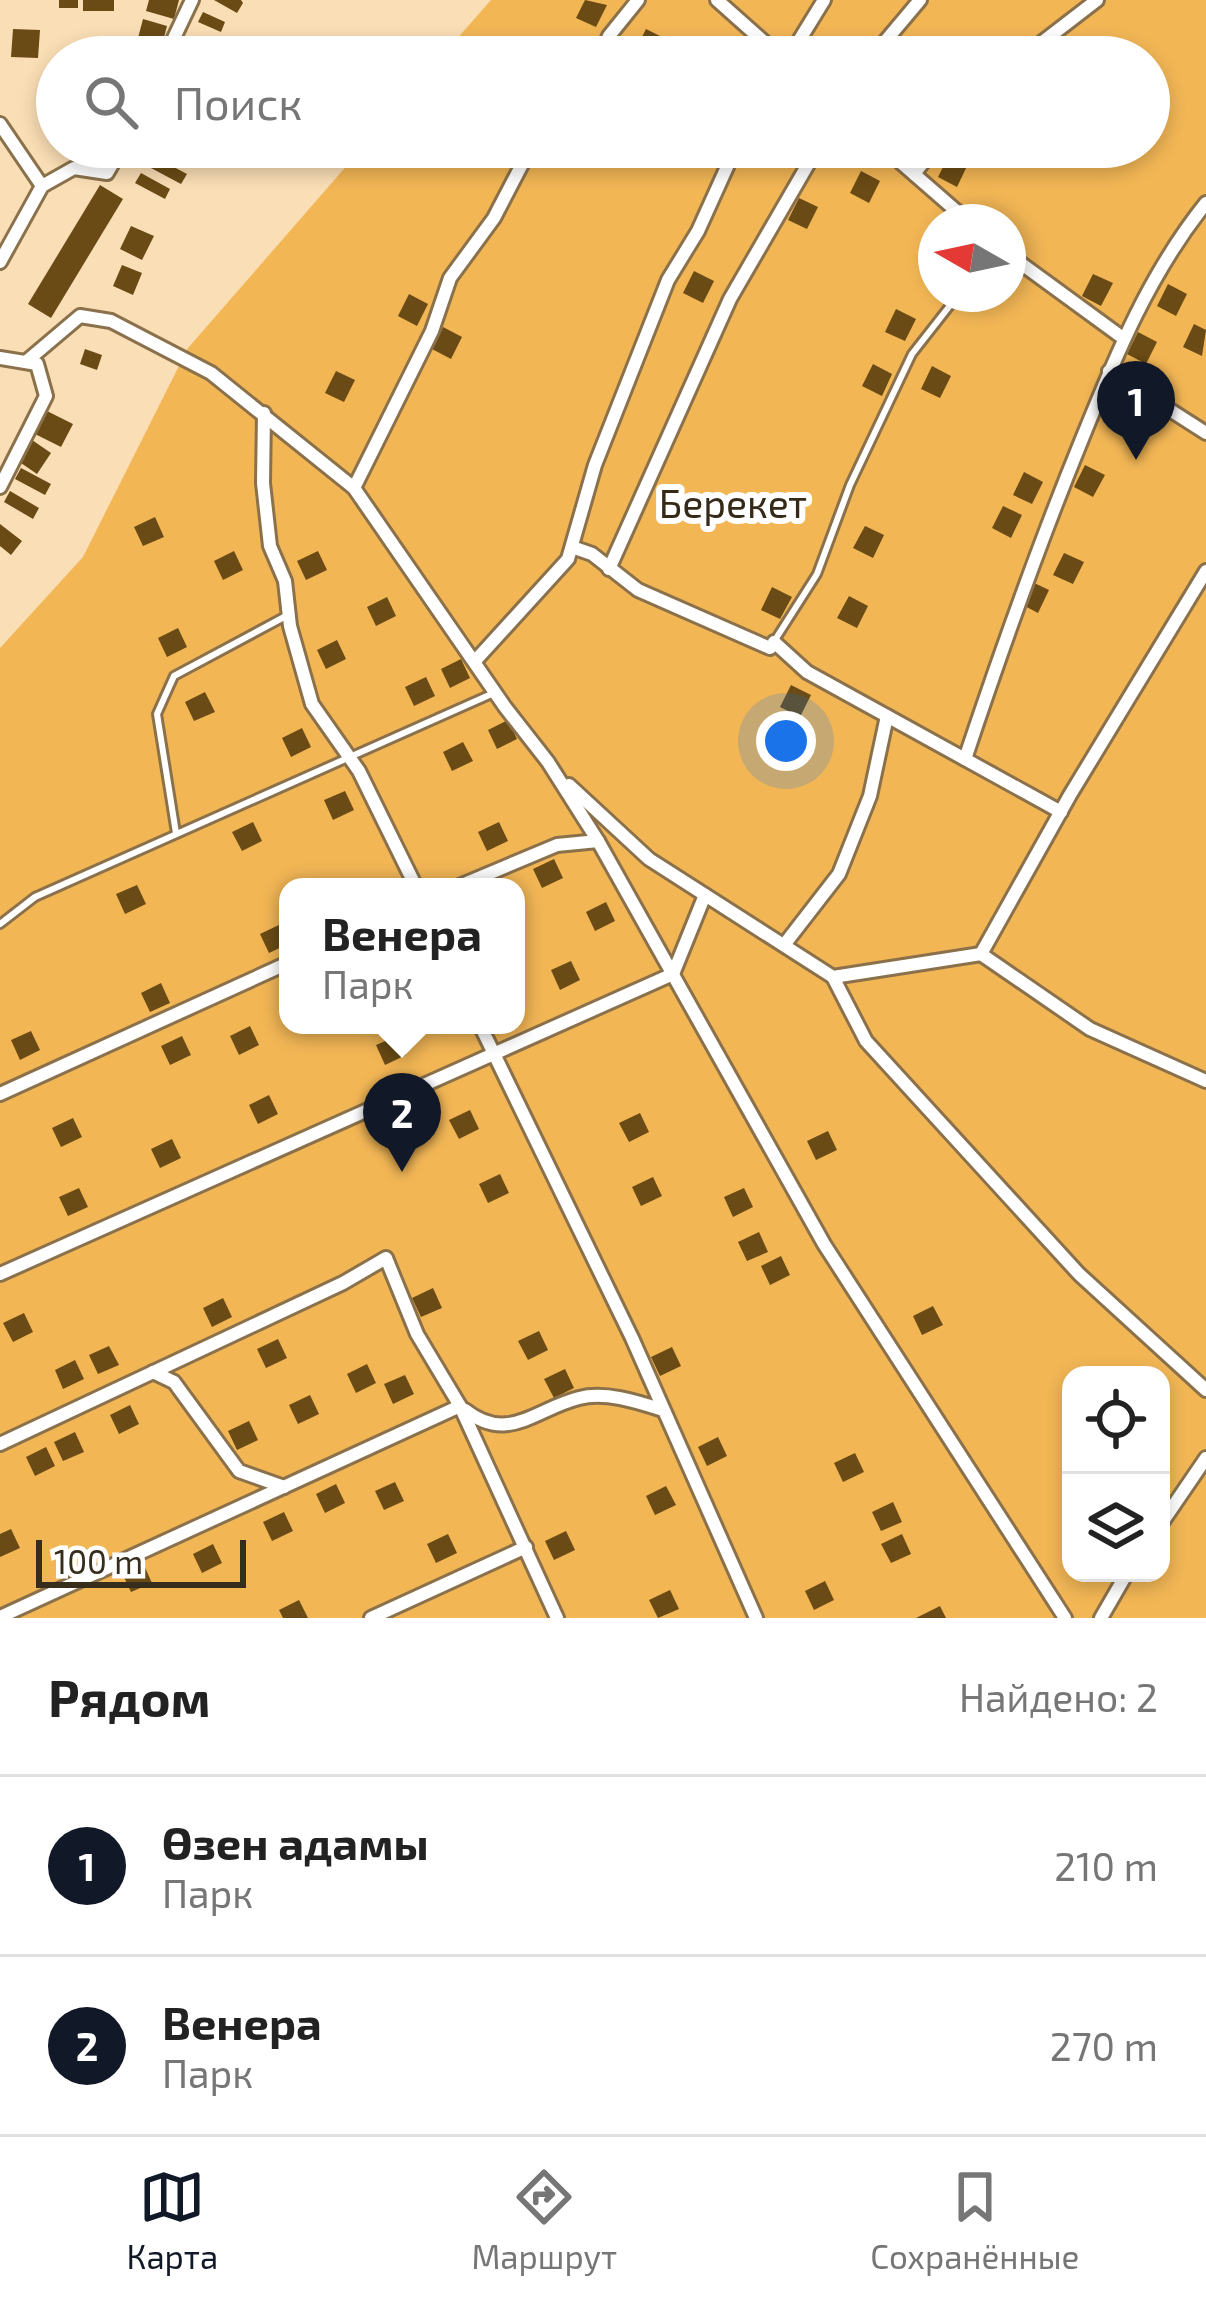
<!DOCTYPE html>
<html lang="ru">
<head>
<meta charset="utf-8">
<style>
	:root { --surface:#fff; --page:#f6f6f6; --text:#222; --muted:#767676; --line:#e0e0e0; --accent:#111827 }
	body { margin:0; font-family:"Exo 2",sans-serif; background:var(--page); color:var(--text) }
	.controls { position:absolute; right:36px; bottom:36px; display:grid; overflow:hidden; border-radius:24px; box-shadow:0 6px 18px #0003 }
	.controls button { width:108px; height:108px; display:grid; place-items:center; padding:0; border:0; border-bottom:3px solid var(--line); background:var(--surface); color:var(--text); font:60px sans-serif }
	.compass { position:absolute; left:918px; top:204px; width:108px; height:108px; border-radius:50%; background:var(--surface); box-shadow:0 6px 18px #0003; rotate:279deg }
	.scale { position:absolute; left:36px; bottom:30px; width:210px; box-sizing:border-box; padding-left:12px; border:6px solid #372d1d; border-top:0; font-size:33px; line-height:42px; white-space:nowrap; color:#372d1d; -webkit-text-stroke:9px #fff; paint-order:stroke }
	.you { position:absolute; left:786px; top:741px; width:42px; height:42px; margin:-30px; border:9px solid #fff; border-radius:50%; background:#1a73e8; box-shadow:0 0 0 18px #1a73e833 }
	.badge { display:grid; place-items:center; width:78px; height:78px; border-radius:50%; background:var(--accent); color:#fff; font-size:39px; font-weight:700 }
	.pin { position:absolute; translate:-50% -99px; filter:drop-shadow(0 3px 6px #0008) }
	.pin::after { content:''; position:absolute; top:63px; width:42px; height:36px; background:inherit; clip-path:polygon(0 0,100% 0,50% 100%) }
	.popup { position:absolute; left:279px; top:878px; width:246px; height:156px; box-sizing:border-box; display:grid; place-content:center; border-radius:24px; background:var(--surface); filter:drop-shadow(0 3px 9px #0005); font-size:39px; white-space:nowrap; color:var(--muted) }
	.popup b { font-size:45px; color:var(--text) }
	.popup::after { content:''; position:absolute; left:50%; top:100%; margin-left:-24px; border:24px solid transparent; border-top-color:var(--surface) }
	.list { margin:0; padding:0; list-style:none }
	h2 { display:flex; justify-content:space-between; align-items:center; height:156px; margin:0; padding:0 48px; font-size:51px }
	h2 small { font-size:39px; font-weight:400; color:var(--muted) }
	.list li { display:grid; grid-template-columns:78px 1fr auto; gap:36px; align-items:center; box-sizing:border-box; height:180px; padding:0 48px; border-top:3px solid var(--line) }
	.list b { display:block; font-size:45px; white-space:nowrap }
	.list p { margin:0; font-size:39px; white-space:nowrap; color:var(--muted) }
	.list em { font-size:39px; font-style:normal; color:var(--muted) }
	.icon { flex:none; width:66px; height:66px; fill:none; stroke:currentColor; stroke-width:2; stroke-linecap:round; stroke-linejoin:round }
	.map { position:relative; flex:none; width:1206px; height:1618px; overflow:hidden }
	.search { position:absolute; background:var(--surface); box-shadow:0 6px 18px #0003; left:36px; right:36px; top:36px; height:132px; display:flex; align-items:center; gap:30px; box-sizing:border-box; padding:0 42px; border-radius:66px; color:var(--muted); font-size:45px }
	.sheet { height:516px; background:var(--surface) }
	nav { display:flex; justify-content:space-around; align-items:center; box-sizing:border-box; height:168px; border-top:3px solid var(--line); background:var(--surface); font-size:33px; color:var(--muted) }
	nav a { display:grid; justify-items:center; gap:6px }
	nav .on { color:var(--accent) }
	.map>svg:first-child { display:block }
</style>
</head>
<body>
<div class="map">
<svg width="1206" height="1618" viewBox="0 0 1206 1618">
	<rect width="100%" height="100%" fill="#fadeb5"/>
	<!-- green -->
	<path fill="#f2b655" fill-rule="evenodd" d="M491 0H1206V1618H0V648L83 557 188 348 363 147H1149V57H441ZM936 222H1008V294H936ZM288 887H516V1025H288ZM1071 1375H1161V1573H1071Z"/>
	<!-- building -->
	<g fill="#6a4b15">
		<rect x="59" y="0" width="19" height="8"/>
		<rect x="83" y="0" width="31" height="11"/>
		<path d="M149 0H179L174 19 146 11Z"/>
		<path d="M214 0H241L243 3 237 13Z"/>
		<path d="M585 0 607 5 596 27 576 18Z"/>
		<path d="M203 12 225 22 221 32 198 22Z"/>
		<path d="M143 19 167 26 162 45 138 38Z"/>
		<path d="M13 29 40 30 38 58 11 57Z"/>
		<path d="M646 29 666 39 656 57 635 51Z"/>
		<path d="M123 36 147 49 143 57H127L115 50Z"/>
		<path d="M194 42 212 52 209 57H186Z"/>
		<path d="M949 155 968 164 957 187 938 177Z"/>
		<path d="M157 158 187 174 181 184 151 168Z"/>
		<path d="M861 171 880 181 869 203 850 193Z"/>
		<path d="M141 173 170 189 165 199 135 183Z"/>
		<path d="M100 185 123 199 51 318 28 304Z"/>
		<path d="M799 198 818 207 807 229 788 220Z"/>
		<path d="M131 226 154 236 142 260 120 249Z"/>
		<path d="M122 265 142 273 133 295 113 286Z"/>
		<path d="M694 271 714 281 703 303 683 293Z"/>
		<path d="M1093 274 1113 283 1101 306 1082 296Z"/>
		<path d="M1168 284 1187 294 1176 316 1157 306Z"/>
		<path d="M409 294 428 304 417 326 398 316Z"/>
		<path d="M896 309 916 319 905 341 885 332Z"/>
		<path d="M1194 324 1206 330 1202 356 1183 347Z"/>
		<path d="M443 327 462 337 451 359 432 349Z"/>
		<path d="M1138 332 1157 342 1146 364 1127 354Z"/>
		<path d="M85 349 102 355 97 370 80 364Z"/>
		<path d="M873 364 892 374 882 396 862 386Z"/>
		<path d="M932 366 951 376 940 398 921 389Z"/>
		<path d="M336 371 355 380 344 402 325 393Z"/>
		<path d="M1114 391 1133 401 1122 423 1103 413Z"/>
		<path d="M47 411 73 424 61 447 35 434Z"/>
		<path d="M32 440 51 453 37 474 18 461Z"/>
		<path d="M1085 465 1105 475 1093 497 1074 487Z"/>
		<path d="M21 468 51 484 45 495 15 479Z"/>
		<path d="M1024 472 1043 482 1032 504 1013 495Z"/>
		<path d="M10 491 39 508 33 519 4 502Z"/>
		<path d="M1003 506 1022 515 1011 538 992 528Z"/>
		<path d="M155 517 164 537 143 546 134 527Z"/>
		<path d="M0 524 22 541 11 555 0 546Z"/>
		<path d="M865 526 884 535 873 558 853 548Z"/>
		<path d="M234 551 243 570 223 580 214 561Z"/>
		<path d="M318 551 327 570 306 580 297 561Z"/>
		<path d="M1064 553 1084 562 1073 584 1053 575Z"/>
		<path d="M1030 581 1049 590 1038 613 1019 603Z"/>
		<path d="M772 587 792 597 780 619 761 610Z"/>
		<path d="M849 596 868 606 857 628 837 618Z"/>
		<path d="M387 597 396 616 376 626 367 607Z"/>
		<path d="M178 628 187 647 167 657 158 638Z"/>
		<path d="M337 640 346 659 326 669 317 650Z"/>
		<path d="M461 659 470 678 450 688 441 669Z"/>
		<path d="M426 677 435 696 414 706 405 687Z"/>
		<path d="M791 685 811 695 800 717 780 707Z"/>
		<path d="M205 692 215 712 194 721 185 702Z"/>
		<path d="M508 720 517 739 497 749 488 730Z"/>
		<path d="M302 728 311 747 291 757 282 738Z"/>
		<path d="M463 742 473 761 452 771 443 752Z"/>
		<path d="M345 791 354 810 333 820 324 800Z"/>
		<path d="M253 822 262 841 242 851 232 832Z"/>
		<path d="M499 822 508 841 487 851 478 832Z"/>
		<path d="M554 859 563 878 542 888 533 869Z"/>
		<path d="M137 885 146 904 125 914 116 894Z"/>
		<path d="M606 902 615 921 595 931 586 912Z"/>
		<path d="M281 924 288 944 269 953 260 934Z"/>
		<path d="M571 961 580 980 560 990 551 970Z"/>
		<path d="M161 983 170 1003 150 1012 141 993Z"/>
		<path d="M250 1026 259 1045 239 1055 230 1036Z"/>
		<path d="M31 1031 40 1050 20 1060 11 1040Z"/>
		<path d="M182 1036 191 1055 170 1065 161 1046Z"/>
		<path d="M397 1036 406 1055 385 1065 376 1045Z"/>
		<path d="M269 1095 278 1114 258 1124 249 1105Z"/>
		<path d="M470 1110 479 1129 459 1139 449 1120Z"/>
		<path d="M640 1113 649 1132 629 1142 619 1123Z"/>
		<path d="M73 1118 82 1137 61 1147 52 1128Z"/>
		<path d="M828 1131 837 1150 816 1160 807 1141Z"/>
		<path d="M172 1139 181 1158 160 1168 151 1149Z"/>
		<path d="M500 1174 509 1193 488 1203 479 1184Z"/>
		<path d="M653 1177 662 1196 641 1206 632 1187Z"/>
		<path d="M79 1188 88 1207 68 1216 59 1197Z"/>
		<path d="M744 1188 753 1207 733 1217 724 1197Z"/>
		<path d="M759 1232 768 1252 747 1261 738 1242Z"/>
		<path d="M781 1256 790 1275 770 1285 761 1266Z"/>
		<path d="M433 1288 442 1308 421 1317 412 1298Z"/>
		<path d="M223 1298 232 1317 212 1327 203 1308Z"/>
		<path d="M933 1306 943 1325 922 1335 913 1316Z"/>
		<path d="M24 1313 33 1332 13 1342 3 1323Z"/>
		<path d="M539 1331 548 1350 528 1360 518 1341Z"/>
		<path d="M278 1339 287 1358 266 1368 257 1349Z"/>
		<path d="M109 1346 119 1365 98 1374 89 1355Z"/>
		<path d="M672 1347 681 1366 660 1376 651 1357Z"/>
		<path d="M75 1360 84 1379 63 1389 55 1370Z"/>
		<path d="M367 1364 376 1383 356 1393 347 1374Z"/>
		<path d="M565 1369 574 1388 554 1398 544 1379Z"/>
		<path d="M405 1375 414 1394 393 1404 384 1384Z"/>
		<path d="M310 1395 319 1414 298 1424 289 1405Z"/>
		<path d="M130 1405 139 1424 119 1434 110 1415Z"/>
		<path d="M249 1421 258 1440 237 1450 228 1431Z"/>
		<path d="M75 1432 84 1452 63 1461 54 1442Z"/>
		<path d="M718 1437 727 1456 707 1466 698 1447Z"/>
		<path d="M46 1447 55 1466 35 1476 26 1457Z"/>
		<path d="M855 1453 864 1472 843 1482 834 1463Z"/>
		<path d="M395 1482 404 1501 384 1510 375 1491Z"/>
		<path d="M336 1484 345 1503 325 1513 316 1494Z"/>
		<path d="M666 1486 676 1505 655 1515 646 1496Z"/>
		<path d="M893 1502 902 1522 881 1531 872 1512Z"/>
		<path d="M284 1512 293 1531 272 1541 263 1522Z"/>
		<path d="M11 1529 20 1548 0 1557V1534Z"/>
		<path d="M566 1531 575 1550 554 1560 545 1541Z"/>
		<path d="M448 1534 457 1553 436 1563 427 1544Z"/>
		<path d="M902 1534 911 1554 891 1563 881 1544Z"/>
		<path d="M213 1544 222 1563 202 1573 193 1554Z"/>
		<path d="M143 1563 152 1583 131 1592 122 1573Z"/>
		<path d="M825 1581 834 1600 814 1610 805 1591Z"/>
		<path d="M670 1590 679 1609 658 1618 649 1600Z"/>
		<path d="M299 1600 308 1618H283L279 1610Z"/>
		<path d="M940 1606 946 1618H916Z"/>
	</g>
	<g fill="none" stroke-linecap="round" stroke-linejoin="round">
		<defs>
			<g id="service">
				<path d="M775 640 817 574 850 485 912 354 959 294"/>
				<path d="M176 833 157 714 174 676 286 616"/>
				<path d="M0 924 35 897 496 692"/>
			</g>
			<g id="minor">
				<path d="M717 0 781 57"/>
				<path d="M165 57 192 0"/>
				<path d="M599 57 609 36 638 0"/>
				<path d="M789 57 824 0"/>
				<path d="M872 57 920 0"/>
				<path d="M1023 57 1097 0"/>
				<path d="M0 124 42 186"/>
				<path d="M883 147 969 222"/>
				<path d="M914 174 935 147"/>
				<path d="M1008 254 1123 338"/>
				<path d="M0 262 42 186 74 168 107 173 122 147"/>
				<path d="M0 358 37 364 46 396 0 487"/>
				<path d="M28 360 80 316 111 321 211 373 354 488 505 707 548 762 598 841 824 1244 1065 1618"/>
				<path d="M1109 371 1206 433"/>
				<path d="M264 413 263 483 270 546 285 581 290 626 312 704 359 771 416 887"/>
				<path d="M354 488 432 331 450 278 494 218 531 147"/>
				<path d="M572 547 592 554 638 590 770 648"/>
				<path d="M609 569 730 299 818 147"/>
				<path d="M774 642 807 672 1061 812"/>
				<path d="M475 661 568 559 595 465 668 280 698 231 736 147"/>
				<path d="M965 759C1001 651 1039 544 1082 439 1116 355 1149 274 1206 203"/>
				<path d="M569 785 649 859 833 977 981 954 1090 1029 1206 1081"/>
				<path d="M457 887 557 845 598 841"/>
				<path d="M784 945 839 874 870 796 887 716"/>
				<path d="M981 954 1070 795 1206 571"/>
				<path d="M833 977 866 1041 1079 1274 1206 1390"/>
				<path d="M480 1025 632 1338 756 1618"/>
				<path d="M0 1094 288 963"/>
				<path d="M0 1274 673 974 705 895"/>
				<path d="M153 1372 174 1382 239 1471 284 1487"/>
				<path d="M465 1410C508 1444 535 1409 579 1398 605 1391 638 1402 663 1410"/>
				<path d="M0 1444 343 1283 386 1258 417 1334 460 1406 557 1618"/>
				<path d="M1161 1524 1206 1458"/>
				<path d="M0 1617 460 1406"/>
				<path d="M371 1618 526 1547"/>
				<path d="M1101 1618 1127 1573"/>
			</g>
		</defs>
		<!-- service casing -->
		<use href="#service" stroke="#8a714b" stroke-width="12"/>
		<!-- minor casing -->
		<use href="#minor" stroke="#8a714b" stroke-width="18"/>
		<!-- service -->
		<use href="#service" stroke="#fff" stroke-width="6"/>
		<!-- minor -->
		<use href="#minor" stroke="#fff" stroke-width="12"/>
	</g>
	<g text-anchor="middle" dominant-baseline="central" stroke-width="12" stroke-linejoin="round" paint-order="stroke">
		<!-- park labels -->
		<g font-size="39" fill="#352918" stroke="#fff">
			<text x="733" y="502">Берекет</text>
		</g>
	</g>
</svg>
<div class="controls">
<button><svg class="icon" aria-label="locate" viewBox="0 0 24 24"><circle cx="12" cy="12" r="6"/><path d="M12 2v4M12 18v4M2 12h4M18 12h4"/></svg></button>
<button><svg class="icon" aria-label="layers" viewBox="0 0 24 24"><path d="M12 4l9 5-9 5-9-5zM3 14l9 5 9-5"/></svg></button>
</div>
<svg class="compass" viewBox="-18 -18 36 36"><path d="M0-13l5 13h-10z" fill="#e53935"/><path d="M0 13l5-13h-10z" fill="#767676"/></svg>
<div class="scale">100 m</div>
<div class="you"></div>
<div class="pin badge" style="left:1136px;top:460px">1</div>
<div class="pin badge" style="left:402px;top:1172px">2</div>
<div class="popup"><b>Венера</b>Парк</div>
<div class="search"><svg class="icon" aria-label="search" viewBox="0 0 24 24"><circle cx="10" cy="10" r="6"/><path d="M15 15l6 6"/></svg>Поиск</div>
</div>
<section class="sheet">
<h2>Рядом<small>Найдено: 2</small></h2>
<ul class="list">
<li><span class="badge">1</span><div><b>Өзен адамы</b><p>Парк</p></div><em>210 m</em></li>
<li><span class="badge">2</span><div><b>Венера</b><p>Парк</p></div><em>270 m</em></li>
</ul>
</section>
<nav>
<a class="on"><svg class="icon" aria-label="map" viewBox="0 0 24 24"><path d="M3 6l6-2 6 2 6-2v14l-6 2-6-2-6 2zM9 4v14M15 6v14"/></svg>Карта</a>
<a><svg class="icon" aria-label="directions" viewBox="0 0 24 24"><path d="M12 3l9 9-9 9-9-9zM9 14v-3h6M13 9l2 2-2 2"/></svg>Маршрут</a>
<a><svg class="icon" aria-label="saved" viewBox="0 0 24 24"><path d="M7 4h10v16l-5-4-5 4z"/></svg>Сохранённые</a>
</nav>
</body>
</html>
